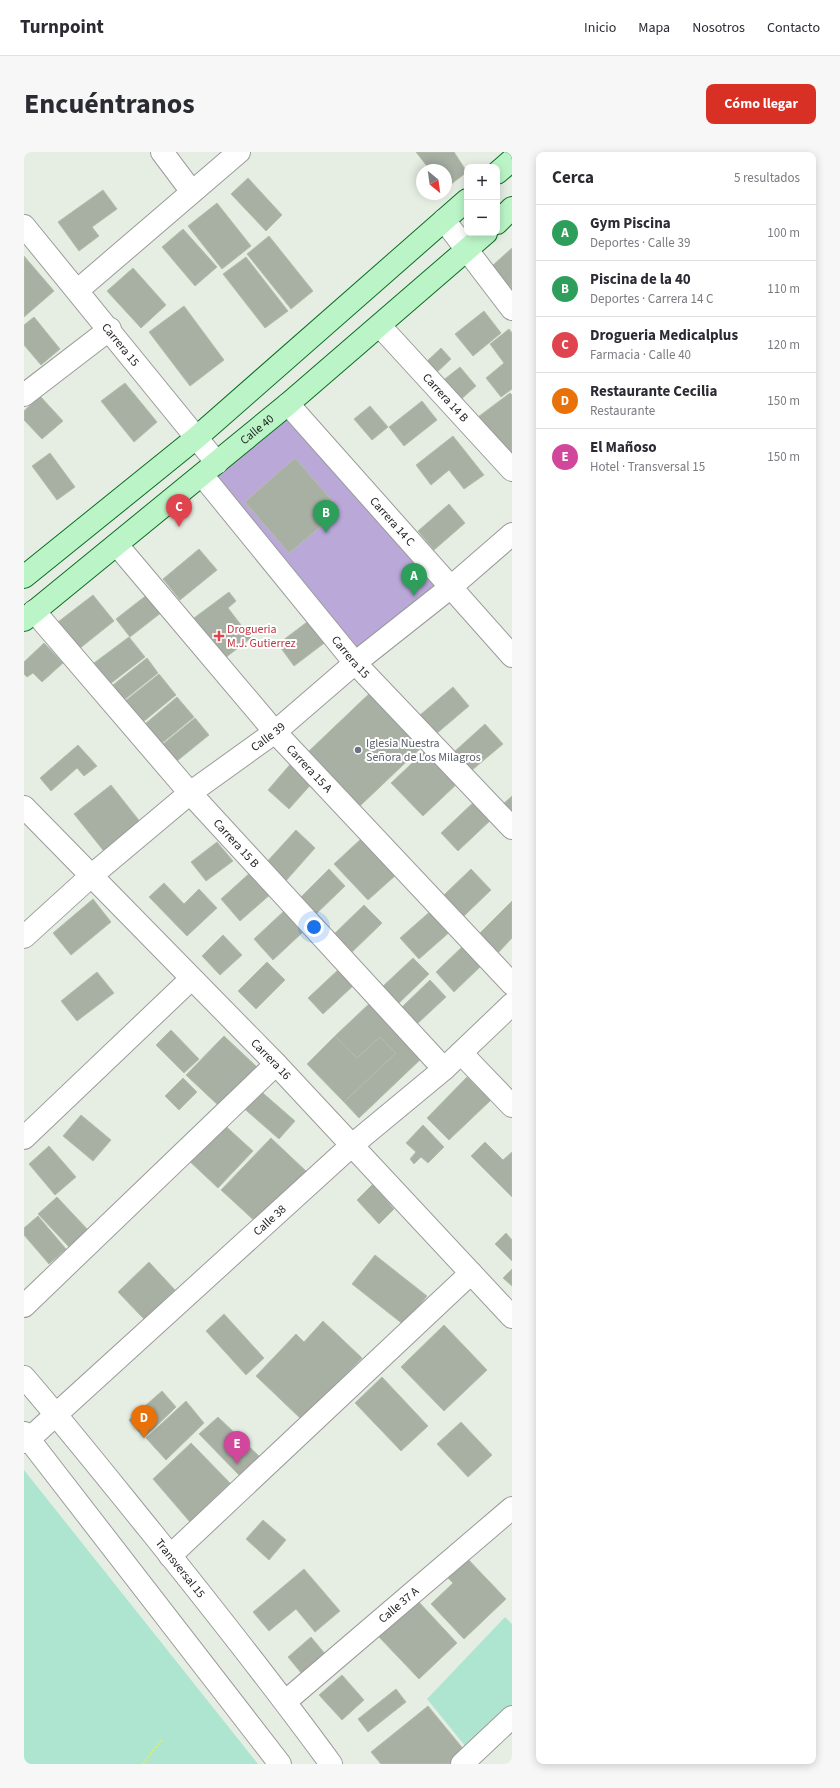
<!DOCTYPE html>
<html lang="es">
<head>
<meta charset="utf-8">
<style>
	:root { --surface:#fff; --page:#f7f7f7; --text:#2b2b33; --muted:#7c7c81; --line:#e1e1e2; --accent:#d93025 }
	body { margin:0; font-family:"Source Sans 3",sans-serif; background:var(--page); color:var(--text) }
	.controls { position:absolute; right:12px; top:12px; display:grid; overflow:hidden; border-radius:8px; box-shadow:0 2px 10px #0003 }
	.controls button { width:36px; height:36px; display:grid; place-items:center; padding:0; border:0; border-bottom:1px solid var(--line); background:var(--surface); color:var(--text); font:20px sans-serif }
	.compass { position:absolute; left:392px; top:12px; width:36px; height:36px; border-radius:50%; background:var(--surface); box-shadow:0 2px 10px #0003; rotate:151deg }
	.you { position:absolute; left:290px; top:775px; width:14px; height:14px; margin:-10px; border:3px solid #fff; border-radius:50%; background:#1a73e8; box-shadow:0 0 0 6px #1a73e833 }
	.badge { display:grid; place-items:center; width:26px; height:26px; border-radius:50%; background:var(--accent); color:#fff; font-size:13px; font-weight:700 }
	.pin { position:absolute; translate:-50% -33px; filter:drop-shadow(0 1px 2px #0008) }
	.pin::after { content:''; position:absolute; top:21px; width:14px; height:12px; background:inherit; clip-path:polygon(0 0,100% 0,50% 100%) }
	.list { margin:0; padding:0; list-style:none }
	h2 { display:flex; justify-content:space-between; align-items:center; height:52px; margin:0; padding:0 16px; font-size:17px }
	h2 small { font-size:13px; font-weight:400; color:var(--muted) }
	.list li { display:grid; grid-template-columns:26px 1fr auto; gap:12px; align-items:center; box-sizing:border-box; height:56px; padding:0 16px; border-top:1px solid var(--line) }
	.list b { display:block; font-size:15px; white-space:nowrap }
	.list p { margin:0; font-size:13px; white-space:nowrap; color:var(--muted) }
	.list em { font-size:13px; font-style:normal; color:var(--muted) }
	.map { position:relative; flex:none; width:488px; height:1612px; overflow:hidden; border-radius:8px }
	header { display:flex; align-items:center; gap:24px; box-sizing:border-box; height:56px; padding:0 20px; background:var(--surface); border-bottom:1px solid var(--line) }
	header strong { font-size:19px }
	nav { display:flex; gap:22px; margin-inline-start:auto; font-size:14px }
	.intro { display:flex; align-items:center; justify-content:space-between; box-sizing:border-box; height:96px; padding:0 24px }
	h1 { margin:0; font-size:28px }
	.button { padding:10px 18px; border-radius:8px; background:var(--accent); color:#fff; font-size:14px; font-weight:700 }
	main { display:flex; gap:24px; padding:0 24px }
	aside { flex:1; background:var(--surface); border-radius:8px; box-shadow:0 2px 10px #0003 }
	.map>svg:first-child { display:block }
</style>
</head>
<body>
<header>
<strong>Turnpoint</strong>
<nav><a>Inicio</a><a>Mapa</a><a>Nosotros</a><a>Contacto</a></nav>
</header>
<div class="intro"><h1>Encuéntranos</h1><a class="button">Cómo llegar</a></div>
<main>
<div class="map">
<svg width="488" height="1612" viewBox="0 0 488 1612">
	<rect width="100%" height="100%" fill="#e6eee4"/>
	<!-- grass -->
	<g fill="#ade5d1">
		<path d="M0 1318 234 1612H0Z"/>
		<path d="M481 1465 488 1472V1554L442 1595 403 1547Z"/>
	</g>
	<!-- water -->
	<path fill="#baa8d9" d="M263 265 416 436 336 499 192 326Z"/>
	<!-- building -->
	<g fill="#a8b0a4" stroke="#b1bfa8">
		<path d="M392 0H430L443 20 422 36V18H406Z"/>
		<path d="M224 26 258 63 242 79 207 42Z"/>
		<path d="M79 38 93 57 68 75 75 84 55 99 34 70Z"/>
		<path d="M193 51 227 94 198 117 164 74Z"/>
		<path d="M159 77 193 115 171 134 138 95Z"/>
		<path d="M245 84 289 139 267 157 223 102Z"/>
		<path d="M488 96V137L468 114Z"/>
		<path d="M0 104 30 139 0 165Z"/>
		<path d="M222 105 264 159 241 176 199 122Z"/>
		<path d="M109 116 142 153 117 176 83 139Z"/>
		<path d="M160 154 200 208 166 234 125 180Z"/>
		<path d="M460 159 477 181 449 204 431 182Z"/>
		<path d="M10 165 36 197 17 213 0 193V173Z"/>
		<path d="M485 177 488 181V237L477 245 462 226 480 211 466 192Z"/>
		<path d="M417 196 427 207 410 223 400 212Z"/>
		<path d="M436 215 452 234 434 250 417 230Z"/>
		<path d="M101 231 133 270 110 290 77 249Z"/>
		<path d="M486 241 488 243V312L454 265Z"/>
		<path d="M16 244 39 269 18 287 0 268V259Z"/>
		<path d="M398 249 413 268 380 294 365 275Z"/>
		<path d="M346 254 364 275 348 288 330 267Z"/>
		<path d="M429 284 460 323 440 337 425 318 407 333 392 313Z"/>
		<path d="M26 301 51 335 33 348 8 314Z"/>
		<path d="M271 306 316 358 265 401 221 350Z"/>
		<path d="M425 352 441 371 410 398 394 379Z"/>
		<path d="M175 397 193 418 156 448 139 427Z"/>
		<path d="M205 440 212 449 204 456 227 486 201 506 170 466Z"/>
		<path d="M124 442 138 460 106 485 92 467Z"/>
		<path d="M69 443 90 469 55 497 34 470Z"/>
		<path d="M287 467 303 489 270 514 254 492Z"/>
		<path d="M105 485 121 505 86 532 70 511Z"/>
		<path d="M20 491 39 511 18 530 9 521 3 525 0 522V510Z"/>
		<path d="M123 506 134 521 100 548 89 533Z"/>
		<path d="M135 522 152 543 119 570 101 549Z"/>
		<path d="M429 535 445 554 412 582 396 563Z"/>
		<path d="M349 538 401 592 336 654 284 600Z"/>
		<path d="M153 545 170 565 137 592 121 572Z"/>
		<path d="M171 566 185 583 153 609 139 592Z"/>
		<path d="M461 572 479 592 447 619 430 600Z"/>
		<path d="M54 593 73 614 60 624 53 616 27 639 16 626Z"/>
		<path d="M404 596 436 629 399 664 367 631Z"/>
		<path d="M269 609 290 629 265 657 244 638Z"/>
		<path d="M87 633 121 676 83 703 50 662Z"/>
		<path d="M488 644V664L478 653Z"/>
		<path d="M453 647 470 665 434 699 417 681Z"/>
		<path d="M272 678 291 696 260 731 240 713Z"/>
		<path d="M338 686 372 723 344 748 310 712Z"/>
		<path d="M193 690 209 709 182 729 167 710Z"/>
		<path d="M305 717 321 734 290 764 274 748Z"/>
		<path d="M447 717 467 738 440 764 420 743Z"/>
		<path d="M228 719 248 741 216 769 197 747Z"/>
		<path d="M140 731 160 752 175 737 193 756 163 784 125 745Z"/>
		<path d="M69 747 87 770 47 803 29 781Z"/>
		<path d="M488 749V786L473 802 454 783Z"/>
		<path d="M340 753 358 771 324 804 307 785Z"/>
		<path d="M409 757 428 778 395 807 376 786Z"/>
		<path d="M260 759 279 780 249 808 230 787Z"/>
		<path d="M199 783 218 803 196 823 178 804Z"/>
		<path d="M440 793 458 813 430 840 412 820Z"/>
		<path d="M389 806 405 822 373 853 357 836Z"/>
		<path d="M243 810 261 828 232 857 214 839Z"/>
		<path d="M315 817 330 833 299 862 284 846Z"/>
		<path d="M73 820 90 841 53 869 37 849Z"/>
		<path d="M406 828 422 845 392 873 377 856Z"/>
		<path d="M347 850 399 905 335 966 320 950 372 901 356 885 333 906 311 884Z"/>
		<path d="M147 878 175 907 160 921 132 893Z"/>
		<path d="M200 884 234 916 196 955 162 923Z"/>
		<path d="M311 884 333 906 356 885 372 901 320 950 283 912Z"/>
		<path d="M443 925 467 948 425 988 403 966Z"/>
		<path d="M159 926 173 940 155 958 141 944Z"/>
		<path d="M232 935 271 969 255 987 216 953Z"/>
		<path d="M57 963 87 988 69 1009 39 984Z"/>
		<path d="M196 969 229 999 194 1036 161 1005Z"/>
		<path d="M399 973 420 995 404 1011 397 1005 390 1012 386 1007 392 1000 382 991Z"/>
		<path d="M247 986 283 1020 234 1072 197 1038Z"/>
		<path d="M461 990 479 1008 488 1000V1045L447 1004Z"/>
		<path d="M25 994 52 1025 31 1043 5 1012Z"/>
		<path d="M349 1032 370 1057 355 1072 333 1048Z"/>
		<path d="M33 1045 64 1078 46 1096 14 1062Z"/>
		<path d="M14 1064 42 1097 25 1112 0 1083V1076Z"/>
		<path d="M482 1081 488 1088V1109L471 1092Z"/>
		<path d="M351 1103 403 1144 380 1173 328 1132Z"/>
		<path d="M125 1110 151 1138 120 1167 94 1140Z"/>
		<path d="M488 1117V1134L479 1126Z"/>
		<path d="M200 1162 240 1206 222 1223 182 1179Z"/>
		<path d="M299 1169 338 1206 278 1268 232 1224 272 1182 280 1190Z"/>
		<path d="M420 1173 463 1218 420 1259 377 1215Z"/>
		<path d="M358 1225 404 1274 377 1299 331 1251Z"/>
		<path d="M138 1239 152 1255 120 1286 105 1268Z"/>
		<path d="M162 1249 180 1271 142 1308 122 1286Z"/>
		<path d="M194 1265 237 1306 218 1326 175 1282Z"/>
		<path d="M437 1270 468 1303 444 1325 413 1292Z"/>
		<path d="M167 1291 206 1331 166 1370 129 1327Z"/>
		<path d="M239 1368 262 1388 245 1408 222 1387Z"/>
		<path d="M441 1404 482 1447 440 1487 407 1452 429 1431 421 1423Z"/>
		<path d="M280 1417 316 1459 291 1480 272 1457 245 1479 229 1460Z"/>
		<path d="M393 1448 433 1491 395 1527 355 1485Z"/>
		<path d="M287 1485 302 1503 278 1522 264 1505Z"/>
		<path d="M318 1523 340 1548 318 1568 295 1543Z"/>
		<path d="M372 1537 382 1550 344 1580 334 1567Z"/>
		<path d="M404 1554 441 1599 425 1612H357L347 1600Z"/>
	</g>
	<g fill="none" stroke-linecap="round" stroke-linejoin="round">
		<defs>
			<g id="minor">
				<path d="M138 0 168 40"/>
				<path d="M420 68 488 157"/>
				<path id="s1" d="M0 74 193 311"/>
				<path d="M54 138 215 0"/>
				<path id="s2" d="M356 174 488 318"/>
				<path d="M0 243 86 177"/>
				<path id="s3" d="M264 252 488 504"/>
				<path id="s4" d="M178 323 331 511 488 676"/>
				<path id="s5" d="M93 393 251 580 488 832"/>
				<path id="s6" d="M10 459 166 641 420 917"/>
				<path id="s7" d="M0 655 252 912 488 1165"/>
				<path id="s8" d="M0 785 67 724 166 641 251 580 331 511 427 435 488 382"/>
				<path d="M437 901 488 954"/>
				<path d="M0 986 167 827"/>
				<path d="M0 1154 252 912"/>
				<path id="s9" d="M0 1290 5 1287 327 994 420 917 488 852"/>
				<path d="M146 1404 447 1121"/>
				<path id="s10" d="M262 1549 488 1356"/>
				<path d="M438 1612 488 1565"/>
			</g>
			<g id="tertiary">
				<path id="s11" d="M0 1225C44 1276 86 1329 129 1382 190 1458 250 1534 307 1612"/>
				<path d="M0 1281 256 1612"/>
			</g>
			<g id="secondary">
				<path d="M473 21 488 8"/>
				<path d="M473 71 488 56"/>
				<path d="M0 425 172 286 443 48"/>
				<path id="s12" d="M0 468 264 252 462 81"/>
			</g>
		</defs>
		<!-- minor casing -->
		<use href="#minor" stroke="#9b9b9b" stroke-width="24"/>
		<!-- tertiary casing -->
		<use href="#tertiary" stroke="#9b9b9b" stroke-width="24"/>
		<!-- secondary casing -->
		<use href="#secondary" stroke="#0c6d24" stroke-width="24"/>
		<!-- path -->
		<path stroke="#d1f073" stroke-width="2.5" stroke-dasharray="2 2" stroke-linecap="butt" d="M119 1612 138 1587"/>
		<!-- minor -->
		<use href="#minor" stroke="#fff" stroke-width="22"/>
		<!-- tertiary -->
		<use href="#tertiary" stroke="#fff" stroke-width="22"/>
		<!-- secondary -->
		<use href="#secondary" stroke="#bbf5c7" stroke-width="22"/>
	</g>
	<!-- markers -->
	<path fill="#e0444e" stroke="#fff" stroke-width="1.5" d="M193 478h4v4h4v4h-4v4h-4v-4h-4v-4h4z"/>
	<circle fill="#6b7280" stroke="#fff" stroke-width="1.5" cx="334" cy="598" r="4"/>
	<g text-anchor="middle" dominant-baseline="central" stroke-width="4" stroke-linejoin="round" paint-order="stroke">
		<!-- street labels -->
		<g font-size="12" fill="#1e1e1e" stroke="#fff">
			<text stroke="none"><textPath href="#s1" startOffset="153">Carrera 15</textPath></text>
			<text stroke="none"><textPath href="#s2" startOffset="97">Carrera 14 B</textPath></text>
			<text stroke="none"><textPath href="#s12" startOffset="301">Calle 40</textPath></text>
			<text stroke="none"><textPath href="#s3" startOffset="157">Carrera 14 C</textPath></text>
			<text stroke="none"><textPath href="#s4" startOffset="235">Carrera 15</textPath></text>
			<text stroke="none"><textPath href="#s8" startOffset="316">Calle 39</textPath></text>
			<text stroke="none"><textPath href="#s5" startOffset="295">Carrera 15 A</textPath></text>
			<text stroke="none"><textPath href="#s6" startOffset="308">Carrera 15 B</textPath></text>
			<text stroke="none"><textPath href="#s7" startOffset="353">Carrera 16</textPath></text>
			<text stroke="none"><textPath href="#s9" startOffset="331">Calle 38</textPath></text>
			<text stroke="none"><textPath href="#s11" startOffset="247">Transversal 15</textPath></text>
			<text stroke="none"><textPath href="#s10" startOffset="148">Calle 37 A</textPath></text>
		</g>
		<!-- health labels -->
		<g font-size="12" fill="#be3a42" stroke="#fff" text-anchor="start">
			<text x="203" y="477">Drogueria<tspan x="203" dy="14">M.J. Gutierrez</tspan></text>
		</g>
		<!-- worship labels -->
		<g font-size="12" fill="#5b616d" stroke="#fff" text-anchor="start">
			<text x="342" y="591">Iglesia Nuestra<tspan x="342" dy="14">Señora de Los Milagros</tspan></text>
		</g>
	</g>
</svg>
<div class="controls">
<button>+</button>
<button>−</button>
</div>
<svg class="compass" viewBox="-18 -18 36 36"><path d="M0-13l5 13h-10z" fill="#e53935"/><path d="M0 13l5-13h-10z" fill="#7c7c81"/></svg>
<div class="you"></div>
<div class="pin badge" style="left:390px;top:444px;background:#2e9e5b">A</div>
<div class="pin badge" style="left:302px;top:381px;background:#2e9e5b">B</div>
<div class="pin badge" style="left:155px;top:375px;background:#e0444e">C</div>
<div class="pin badge" style="left:120px;top:1286px;background:#e8710a">D</div>
<div class="pin badge" style="left:213px;top:1312px;background:#d1479c">E</div>
</div>
<aside>
<h2>Cerca<small>5 resultados</small></h2>
<ul class="list">
<li><span class="badge" style="background:#2e9e5b">A</span><div><b>Gym Piscina</b><p>Deportes · Calle 39</p></div><em>100 m</em></li>
<li><span class="badge" style="background:#2e9e5b">B</span><div><b>Piscina de la 40</b><p>Deportes · Carrera 14 C</p></div><em>110 m</em></li>
<li><span class="badge" style="background:#e0444e">C</span><div><b>Drogueria Medicalplus</b><p>Farmacia · Calle 40</p></div><em>120 m</em></li>
<li><span class="badge" style="background:#e8710a">D</span><div><b>Restaurante Cecilia</b><p>Restaurante</p></div><em>150 m</em></li>
<li><span class="badge" style="background:#d1479c">E</span><div><b>El Mañoso</b><p>Hotel · Transversal 15</p></div><em>150 m</em></li>
</ul>
</aside>
</main>
</body>
</html>
